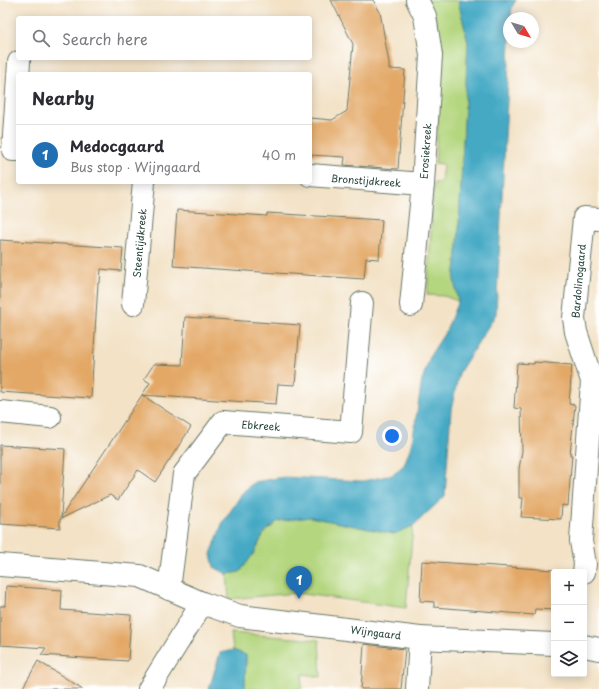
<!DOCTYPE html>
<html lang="en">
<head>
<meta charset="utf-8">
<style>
	:root { --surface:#fff; --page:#f2f2f3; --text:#2b2b33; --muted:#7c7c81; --line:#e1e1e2; --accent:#1f6fb2 }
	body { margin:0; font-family:"Playpen Sans",sans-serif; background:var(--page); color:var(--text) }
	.controls { position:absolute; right:12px; bottom:12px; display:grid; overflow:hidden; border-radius:4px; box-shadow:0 2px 10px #0003 }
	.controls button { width:36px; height:36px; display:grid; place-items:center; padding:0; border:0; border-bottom:1px solid var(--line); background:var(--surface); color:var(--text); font:20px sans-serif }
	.compass { position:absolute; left:503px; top:12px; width:36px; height:36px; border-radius:50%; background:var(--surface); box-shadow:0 2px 10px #0003; rotate:128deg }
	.you { position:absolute; left:392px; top:436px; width:14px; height:14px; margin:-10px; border:3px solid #fff; border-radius:50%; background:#1a73e8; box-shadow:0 0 0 6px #1a73e833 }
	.badge { display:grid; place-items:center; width:26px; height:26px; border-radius:50%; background:var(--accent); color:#fff; font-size:13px; font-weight:700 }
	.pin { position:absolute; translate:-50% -33px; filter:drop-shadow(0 1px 2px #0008) }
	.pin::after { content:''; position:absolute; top:21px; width:14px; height:12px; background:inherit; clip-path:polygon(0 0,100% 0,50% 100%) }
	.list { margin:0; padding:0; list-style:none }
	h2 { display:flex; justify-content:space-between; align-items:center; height:52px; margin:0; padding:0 16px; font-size:17px }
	h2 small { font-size:13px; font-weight:400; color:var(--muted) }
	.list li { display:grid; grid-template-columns:26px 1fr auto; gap:12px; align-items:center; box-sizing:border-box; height:60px; padding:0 16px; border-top:1px solid var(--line) }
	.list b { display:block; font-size:15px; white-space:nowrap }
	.list p { margin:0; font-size:13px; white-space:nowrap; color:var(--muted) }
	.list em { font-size:13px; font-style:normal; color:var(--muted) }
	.icon { flex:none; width:22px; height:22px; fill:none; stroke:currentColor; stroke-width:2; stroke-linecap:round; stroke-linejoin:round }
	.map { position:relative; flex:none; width:599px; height:689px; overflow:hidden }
	.search { position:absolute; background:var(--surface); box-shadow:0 2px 10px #0003; left:16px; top:16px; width:296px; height:44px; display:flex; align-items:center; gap:10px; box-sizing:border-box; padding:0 14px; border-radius:4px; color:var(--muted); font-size:15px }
	.panel { position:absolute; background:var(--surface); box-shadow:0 2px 10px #0003; left:16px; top:72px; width:296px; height:112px; border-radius:4px }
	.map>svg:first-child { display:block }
</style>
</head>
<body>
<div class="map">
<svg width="599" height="689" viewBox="0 0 599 689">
	<rect width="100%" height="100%" fill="#fff"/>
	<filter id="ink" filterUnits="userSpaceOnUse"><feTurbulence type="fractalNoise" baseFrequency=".025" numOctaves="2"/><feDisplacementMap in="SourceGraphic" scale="8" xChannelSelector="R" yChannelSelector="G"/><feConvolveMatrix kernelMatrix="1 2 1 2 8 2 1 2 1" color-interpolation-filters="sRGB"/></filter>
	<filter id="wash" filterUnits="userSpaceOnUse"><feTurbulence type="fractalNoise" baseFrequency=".012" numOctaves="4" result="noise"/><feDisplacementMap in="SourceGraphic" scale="16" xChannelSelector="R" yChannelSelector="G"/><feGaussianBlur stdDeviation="0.9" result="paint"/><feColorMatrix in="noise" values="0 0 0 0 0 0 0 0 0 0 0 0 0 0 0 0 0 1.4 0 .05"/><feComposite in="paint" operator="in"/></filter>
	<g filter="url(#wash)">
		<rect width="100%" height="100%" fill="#f3e2c6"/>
		<!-- green -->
		<g fill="#b4d67e" stroke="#6a8a59">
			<path d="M427 0H458L468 42 458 245 454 280 458 301 444 296 427 295 434 183 441 182 443 164 435 163 443 53 435 17Z"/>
			<path d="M310 517 394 534 413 526 406 608 296 593 229 599 227 574 240 572 254 553 264 533 278 521Z"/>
			<path d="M231 633 319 640 321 677 303 674 301 689H245L246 655 233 650Z"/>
		</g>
		<!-- water -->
		<g fill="#44a9c4" stroke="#32737c">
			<path d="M458 0H516L512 7 511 18H509L510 42 496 314 459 373 451 410 445 496 413 526 394 534 310 517 278 521 264 533 254 553 240 572 227 574 214 567 211 554 222 524 243 492 254 482 284 477 363 481 392 475 404 465 412 443 422 380 431 354 446 331 458 301 454 280 458 245 468 42Z"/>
			<path d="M233 650 246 655 245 689H209L220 653Z"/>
		</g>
		<g id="blocks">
			<!-- building -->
			<g fill="#e3a866">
				<path d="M331 0H373L380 12 389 63V69L405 70 398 169 344 165 345 157 310 155V118L332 120 347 111 353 44Z"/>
				<path d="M177 210 267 216V213L382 220 379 259 366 258 364 279 173 266Z"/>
				<path d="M0 240 123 248 121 271 101 269 100 283H98L91 398 0 392Z"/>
				<path d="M185 317 300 325 295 385 278 384 276 404 142 395 191 427 155 482 138 470 118 500 110 495 60 519V528L0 524V445L65 449 61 517 150 383 144 379 154 364 182 365Z"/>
				<path d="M534 362 572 365 569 404 575 405 570 455H572L568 506 562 505 561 519 521 517 523 498H519V469L522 451 521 409 514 408 517 363 534 364Z"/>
				<path d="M422 561 554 570V610L535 609 534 615 434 607V602L420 601Z"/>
				<path d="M6 586 62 590 61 610 131 615 128 661 41 655 46 648 0 645V606H5Z"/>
				<path d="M364 644 405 649 401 689H361Z"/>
				<path d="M38 661 83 689H22Z"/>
			</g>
		</g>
	</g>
	<g filter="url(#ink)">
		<use href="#blocks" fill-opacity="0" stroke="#697767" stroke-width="1"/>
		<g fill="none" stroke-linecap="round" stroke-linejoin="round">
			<defs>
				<g id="street">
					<path d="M18 150H13L19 62"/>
					<path d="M310 175 423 184"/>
					<path d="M133 304 144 182"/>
					<path d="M411 305 423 184 431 55 425 16 417 0"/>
					<path d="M0 412 50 417"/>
					<path d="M584 572 585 564 581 541 592 381 576 332 574 318 584 218 599 219"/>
					<path d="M169 589 184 474 223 422 351 432 362 303"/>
					<path d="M149 689 202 603"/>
					<path d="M417 689 420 638"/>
				</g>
				<g id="secondary">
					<path d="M0 565 140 576 202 603 240 616 420 638 554 644"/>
					<path d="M584 646 599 649"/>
				</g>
			</defs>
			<!-- street casing -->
			<use href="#street" stroke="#697767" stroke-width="24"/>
			<!-- secondary casing -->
			<use href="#secondary" stroke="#697767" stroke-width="24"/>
			<!-- street -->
			<use href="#street" stroke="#fff" stroke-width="22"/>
			<!-- secondary -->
			<use href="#secondary" stroke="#fff" stroke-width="22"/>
		</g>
	</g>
	<g text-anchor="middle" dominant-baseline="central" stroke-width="4" stroke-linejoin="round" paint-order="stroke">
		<!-- street labels -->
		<g font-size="10" fill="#1f3d34" stroke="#fff">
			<text transform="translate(425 151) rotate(-86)">Erosiekreek</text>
			<text transform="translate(366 180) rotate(4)">Bronstijdkreek</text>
			<text transform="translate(139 243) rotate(-85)">Steentijdkreek</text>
			<text transform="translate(578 281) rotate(-85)">Bardolinogaard</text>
			<text transform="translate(261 425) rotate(4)">Ebkreek</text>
			<text transform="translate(376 632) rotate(7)">Wijngaard</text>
		</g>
	</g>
</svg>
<div class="controls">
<button>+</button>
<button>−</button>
<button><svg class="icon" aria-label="layers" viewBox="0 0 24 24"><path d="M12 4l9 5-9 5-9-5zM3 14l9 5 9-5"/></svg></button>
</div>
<svg class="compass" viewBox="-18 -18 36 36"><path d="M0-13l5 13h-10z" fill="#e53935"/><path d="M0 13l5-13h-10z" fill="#7c7c81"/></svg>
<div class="you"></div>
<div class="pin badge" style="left:299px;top:599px">1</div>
<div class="search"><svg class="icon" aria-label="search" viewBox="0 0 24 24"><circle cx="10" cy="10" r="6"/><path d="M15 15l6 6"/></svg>Search here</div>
<section class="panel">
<h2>Nearby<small></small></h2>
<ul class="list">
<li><span class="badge">1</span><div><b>Medocgaard</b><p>Bus stop · Wijngaard</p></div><em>40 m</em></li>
</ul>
</section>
</div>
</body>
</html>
